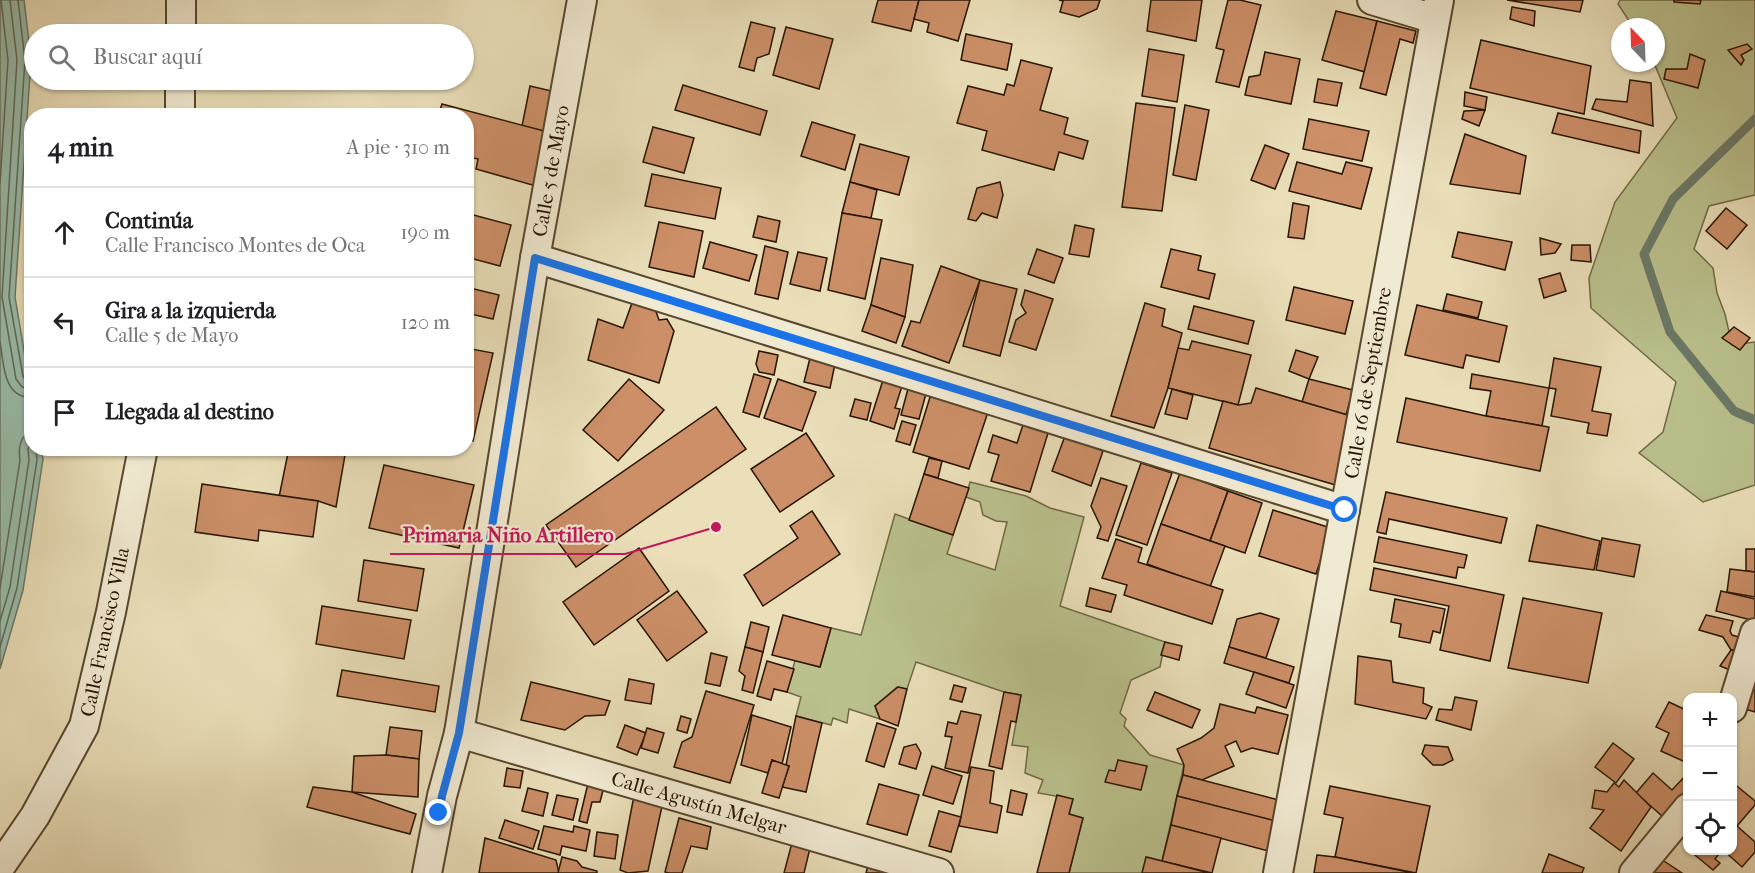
<!DOCTYPE html>
<html lang="es">
<head>
<meta charset="utf-8">
<style>
	:root { --surface:#fff; --page:#f2f2f2; --text:#202124; --muted:#757577; --line:#e0e0e0 }
	body { margin:0; font-family:"IM FELL French Canon",serif; background:var(--page); color:var(--text) }
	.controls { position:absolute; right:18px; bottom:18px; display:grid; overflow:hidden; border-radius:12px; box-shadow:0 2px 4px #0004 }
	.controls button { width:54px; height:54px; display:grid; place-items:center; padding:0; border:0; border-bottom:2px solid var(--line); background:var(--surface); color:var(--text); font:30px sans-serif }
	.compass { position:absolute; left:1611px; top:18px; width:54px; height:54px; border-radius:50%; background:var(--surface); box-shadow:0 2px 4px #0004; rotate:337deg }
	.stop { position:absolute; width:18px; height:18px; margin:-14px; border:4px solid #1a73e8; border-radius:50%; background:#fff }
	.stop.end { background:#1a73e8; border-color:#fff; box-shadow:0 2px 6px #0008 }
	.list { margin:0; padding:0; list-style:none }
	h2 { display:flex; justify-content:space-between; align-items:center; height:78px; margin:0; padding:0 24px; font-size:26px }
	h2 small { font-size:20px; font-weight:400; color:var(--muted) }
	.list li { display:grid; grid-template-columns:39px 1fr auto; gap:18px; align-items:center; box-sizing:border-box; height:90px; padding:0 24px; border-top:2px solid var(--line) }
	.list b { display:block; font-size:22px; white-space:nowrap }
	.list p { margin:0; font-size:20px; white-space:nowrap; color:var(--muted) }
	.list em { font-size:20px; font-style:normal; color:var(--muted) }
	.icon { flex:none; width:33px; height:33px; fill:none; stroke:currentColor; stroke-width:2; stroke-linecap:round; stroke-linejoin:round }
	.map { position:relative; flex:none; width:1755px; height:873px; overflow:hidden }
	.search { position:absolute; background:var(--surface); box-shadow:0 2px 4px #0004; left:24px; top:24px; width:450px; height:66px; display:flex; align-items:center; gap:15px; box-sizing:border-box; padding:0 21px; border-radius:33px; color:var(--muted); font-size:22px }
	.panel { position:absolute; background:var(--surface); box-shadow:0 2px 4px #0004; left:24px; top:108px; width:450px; height:348px; border-radius:24px }
	.map>svg:first-child { display:block }
</style>
</head>
<body>
<div class="map">
<svg width="1755" height="873" viewBox="0 0 1755 873">
	<rect width="100%" height="100%" fill="#eadfb9"/>
	<filter id="stains"><feTurbulence type="fractalNoise" baseFrequency=".00333" numOctaves="4"/><feColorMatrix values="0 0 0 0 .2 0 0 0 0 .09 0 0 0 0 .02 0 0 0 .5 -.17"/></filter>
	<radialGradient id="worn" r=".72"><stop offset=".6" stop-color="#630" stop-opacity="0"/><stop offset="1" stop-color="#630" stop-opacity=".3"/></radialGradient>
	<!-- green -->
	<g fill="#bac18d" stroke="#706a46" stroke-width="1.5">
		<path d="M1620 0H1755V195L1709 206 1694 249 1713 268 1717 293 1725 314 1732 345 1755 342V485L1703 502 1639 453 1663 432 1676 382 1591 308 1589 278 1615 202 1677 118 1654 63H1656V27H1633L1618 4Z"/>
		<path d="M970 482 1026 496 1050 508 1084 517 1060 606 1165 642 1160 667 1131 680 1120 713 1126 719 1124 726 1150 755 1184 765 1162 861 1147 857 1142 873H1069L1083 818 1069 814 1073 799 1038 793 1043 780 1025 773 1028 747 1012 745 1021 695 1004 692 916 662 907 689 897 687 875 706 880 719 849 709 847 723 833 718 831 725 796 716 801 697 787 692 795 660 820 667 831 628 861 635 895 514 953 535 947 554 995 570 1007 522 996 521 983 515 980 502 966 497Z"/>
	</g>
	<!-- water -->
	<path fill="#98bdac" stroke="#6b7967" stroke-width="1.5" d="M0 0H24L31 59 15 297 31 392 32 448 41 449 43 459 23 590 0 669Z"/>
	<g fill="none" stroke-linecap="round" stroke-linejoin="round">
		<!-- shore -->
		<g stroke="#606856" stroke-width="1.5">
			<path d="M10 0 17 60 2 297 16 379 22 387 32 389"/>
			<path d="M18 0 25 60 9 297 23 376 26 381 32 382"/>
			<path d="M0 183 8 60 1 0"/>
			<path d="M0 342C4 363 2 397 32 398"/>
			<path d="M0 588 20 460C18 447 20 437 32 429"/>
			<path d="M0 621 10 587 29 460 28 449 32 440"/>
			<path d="M0 647 17 588 37 460 36 448"/>
		</g>
		<!-- stream -->
		<path stroke="#6b7967" stroke-width="9" d="M1755 119 1673 199 1644 254 1670 332 1734 411 1755 420"/>
	</g>
	<!-- building -->
	<g fill="#cc8f68" stroke="#271400" stroke-width="1.5">
		<path d="M878 0H919L911 31 872 22Z"/>
		<path d="M919 0H970L958 41 927 32 929 23 914 19Z"/>
		<path d="M1059 0H1100L1097 9 1079 17 1060 12 1063 1Z"/>
		<path d="M1151 0H1202L1196 41 1147 31Z"/>
		<path d="M1228 0H1240L1261 5 1239 87 1216 82 1224 50 1216 48Z"/>
		<path d="M1507 0H1583L1580 12Z"/>
		<path d="M1674 0H1701L1700 4 1674 2Z"/>
		<path d="M1512 7 1535 11 1534 26 1510 19Z"/>
		<path d="M1336 11 1377 21 1365 72 1322 60Z"/>
		<path d="M1377 21 1416 31 1413 43 1400 39 1386 95 1360 88Z"/>
		<path d="M751 22 775 28 769 54 757 58 754 71 739 67Z"/>
		<path d="M786 27 833 39 819 89 773 75Z"/>
		<path d="M966 34 1012 44 1007 70 961 60Z"/>
		<path d="M1481 40 1591 66 1584 114 1470 88Z"/>
		<path d="M1747 44 1752 49 1741 55 1744 60 1741 65 1728 50Z"/>
		<path d="M1149 49 1184 55 1177 102 1142 96Z"/>
		<path d="M1265 52 1300 59 1291 104 1245 95 1249 77 1260 75Z"/>
		<path d="M1690 54 1705 60 1698 88 1664 79 1666 69H1687Z"/>
		<path d="M1021 60 1052 68 1040 110 1068 118 1064 134 1088 141 1083 159 1059 152 1054 170 982 150 987 131 957 123 968 86 1004 95 1007 84 1014 86Z"/>
		<path d="M1318 79 1342 83 1337 106 1314 102Z"/>
		<path d="M1630 80 1651 83 1653 126 1592 109 1596 99 1627 102Z"/>
		<path d="M683 85 767 111 760 135 675 110Z"/>
		<path d="M530 86 556 92 548 132 522 126Z"/>
		<path d="M1465 92 1487 97 1485 110 1464 106Z"/>
		<path d="M1136 103 1175 108 1162 211 1122 207Z"/>
		<path d="M442 104 548 132 536 186 476 169 478 159 466 156V116H438Z"/>
		<path d="M1185 105 1209 110 1196 180 1173 175Z"/>
		<path d="M1485 110 1479 126 1462 119 1464 111Z"/>
		<path d="M1558 113 1641 131 1639 153 1552 133Z"/>
		<path d="M1309 119 1369 131 1362 161 1303 149Z"/>
		<path d="M812 122 855 135 845 170 801 156Z"/>
		<path d="M653 127 694 138 684 173 643 162Z"/>
		<path d="M1465 134 1526 156 1520 194 1450 184Z"/>
		<path d="M860 144 909 157 899 195 850 182Z"/>
		<path d="M1265 145 1289 154 1275 189 1251 180Z"/>
		<path d="M1297 162 1342 174 1346 162 1372 168 1361 209 1289 191Z"/>
		<path d="M652 174 721 188 715 219 645 206Z"/>
		<path d="M850 182 877 190 871 218 842 213Z"/>
		<path d="M1000 182 1003 195 997 218 982 213 976 221 968 219 977 188Z"/>
		<path d="M1293 203 1309 206 1304 239 1288 237Z"/>
		<path d="M1726 208 1747 225 1727 249 1706 231Z"/>
		<path d="M466 213 511 225 500 266 466 257Z"/>
		<path d="M842 213 882 220 865 299 828 290Z"/>
		<path d="M758 216 780 221 776 242 753 237Z"/>
		<path d="M659 222 703 231 694 277 649 267Z"/>
		<path d="M1075 225 1094 229 1089 257 1069 254Z"/>
		<path d="M1458 232 1512 242 1505 270 1452 257Z"/>
		<path d="M1540 238 1561 244 1555 253 1541 255Z"/>
		<path d="M710 242 757 255 749 281 703 268Z"/>
		<path d="M1572 245H1590L1591 262 1571 260Z"/>
		<path d="M765 246 788 252 778 299 755 294Z"/>
		<path d="M1037 249 1063 258 1054 283 1028 274Z"/>
		<path d="M1171 249 1201 256 1198 270 1215 274 1209 299 1161 287Z"/>
		<path d="M798 252 827 258 820 291 790 284Z"/>
		<path d="M881 258 913 265 905 317 871 305Z"/>
		<path d="M941 266 980 280 949 363 902 346 911 321 920 323Z"/>
		<path d="M1560 273 1566 291 1544 298 1539 279Z"/>
		<path d="M980 280 1017 289 1000 356 963 346Z"/>
		<path d="M466 287 499 295 493 319 466 313Z"/>
		<path d="M1294 287 1353 301 1345 334 1286 320Z"/>
		<path d="M1025 290 1053 299 1036 350 1009 342 1016 320 1026 313 1021 305Z"/>
		<path d="M1447 294 1482 302 1478 318 1443 310Z"/>
		<path d="M632 303 655 309 659 320 667 319 674 331 659 383 588 360 598 319 623 328Z"/>
		<path d="M1145 303 1165 309 1162 326 1182 333 1168 388 1154 428 1111 416Z"/>
		<path d="M871 305 905 317 896 343 862 331Z"/>
		<path d="M1417 305 1507 326 1499 362 1466 355 1463 368 1405 355Z"/>
		<path d="M1194 306 1254 321 1248 344 1188 329Z"/>
		<path d="M1734 327 1750 338 1740 350 1722 338Z"/>
		<path d="M1192 341 1251 355 1238 405 1168 388 1178 348 1189 350Z"/>
		<path d="M466 348 493 353 473 441 466 440Z"/>
		<path d="M1296 350 1318 357 1309 379 1289 371Z"/>
		<path d="M759 351 778 355 774 375 759 372 756 364Z"/>
		<path d="M811 354 836 359 830 388 804 382Z"/>
		<path d="M1554 358 1601 367 1592 411 1611 414 1607 436 1587 433 1589 423 1551 416 1556 389 1549 388Z"/>
		<path d="M754 374 771 379 759 417 743 412Z"/>
		<path d="M1472 374 1549 388 1542 426 1486 416 1491 391 1470 388Z"/>
		<path d="M629 379 664 410 618 461 583 430Z"/>
		<path d="M778 379 816 392 802 431 764 418Z"/>
		<path d="M1309 379 1353 390 1346 415 1302 402Z"/>
		<path d="M883 380 902 386 895 408 900 409 894 429 870 421Z"/>
		<path d="M909 385 927 390 919 419 901 415Z"/>
		<path d="M1256 388 1358 418 1339 486 1209 448 1223 401 1238 405 1251 403Z"/>
		<path d="M1172 389 1193 395 1187 419 1165 414Z"/>
		<path d="M931 394 988 412 969 469 913 452Z"/>
		<path d="M1406 398 1486 416 1549 427 1540 471 1397 442Z"/>
		<path d="M855 399 871 403 867 420 850 416Z"/>
		<path d="M716 407 746 449 576 567 546 525Z"/>
		<path d="M902 421 916 425 910 445 896 441Z"/>
		<path d="M1023 425 1048 433 1030 492 991 481 999 455 988 452 993 435 1017 443Z"/>
		<path d="M806 433 834 476 780 512 751 469Z"/>
		<path d="M1065 436 1103 451 1091 486 1052 471Z"/>
		<path d="M289 448H310L345 455 336 507 318 501 279 497Z"/>
		<path d="M929 458 942 461 938 478 924 474Z"/>
		<path d="M1141 463 1172 473 1147 545 1116 535Z"/>
		<path d="M384 465 474 485 459 548 369 528Z"/>
		<path d="M1180 473 1228 491 1210 541 1161 524Z"/>
		<path d="M924 474 969 488 953 535 909 520Z"/>
		<path d="M1101 478 1127 486 1108 541 1097 538 1101 527 1091 506Z"/>
		<path d="M202 484 318 501 313 537 259 530 258 541 195 532Z"/>
		<path d="M1228 491 1262 503 1245 553 1210 541Z"/>
		<path d="M1386 492 1507 518 1501 543 1389 519 1386 534 1377 532Z"/>
		<path d="M1273 510 1331 528 1316 574 1259 556Z"/>
		<path d="M812 511 840 554 763 606 744 575 798 538 790 526Z"/>
		<path d="M1161 524 1225 546 1210 587 1147 564Z"/>
		<path d="M1537 525 1600 541 1594 570 1529 561Z"/>
		<path d="M1379 537 1467 555 1464 568 1458 567 1456 578 1374 562Z"/>
		<path d="M1602 538 1640 545 1634 577 1596 570Z"/>
		<path d="M1116 539 1142 548 1138 562 1223 590 1212 624 1124 595 1127 585 1102 578Z"/>
		<path d="M639 548 669 591 594 645 563 602Z"/>
		<path d="M1746 549H1755V572L1746 571Z"/>
		<path d="M364 560 424 569 417 611 358 601Z"/>
		<path d="M1374 568 1504 595 1490 661 1440 650 1449 606 1370 590Z"/>
		<path d="M1730 569 1755 572V597L1727 592Z"/>
		<path d="M1090 588 1116 595 1111 612 1086 606Z"/>
		<path d="M677 591 707 632 667 661 637 620Z"/>
		<path d="M1721 591 1755 599V621L1716 611Z"/>
		<path d="M1523 598 1602 613 1588 683 1508 668Z"/>
		<path d="M1395 599 1445 609 1440 633 1433 631 1430 643 1399 637 1401 624 1391 622Z"/>
		<path d="M322 606 411 620 404 659 316 644Z"/>
		<path d="M1260 613 1279 619 1266 658 1229 647 1237 619Z"/>
		<path d="M783 615 831 628 820 667 772 655Z"/>
		<path d="M1706 615 1733 621 1730 631 1732 635 1739 637 1740 651 1731 650 1723 637 1699 630Z"/>
		<path d="M751 622 769 627 763 652 745 647Z"/>
		<path d="M1165 642 1182 646 1179 660 1161 655Z"/>
		<path d="M745 647 763 652 753 693 742 690 745 676 739 671Z"/>
		<path d="M1229 647 1294 667 1289 683 1224 663Z"/>
		<path d="M1731 650 1748 652 1737 673 1720 666Z"/>
		<path d="M711 653 727 657 720 686 705 683Z"/>
		<path d="M1358 656 1391 661 1393 682 1424 688 1423 703 1432 707 1426 719 1355 704Z"/>
		<path d="M767 661 794 669 787 692 774 689 771 700 757 696Z"/>
		<path d="M342 670 439 686 435 712 337 696Z"/>
		<path d="M1254 672 1294 685 1286 708 1246 694Z"/>
		<path d="M1755 674V712L1742 708Z"/>
		<path d="M629 679 654 684 651 704 625 700Z"/>
		<path d="M531 682 610 701 605 715 585 716 565 730 521 720Z"/>
		<path d="M954 685 966 688 962 702 950 699Z"/>
		<path d="M898 687 907 689 898 726 880 719 875 706Z"/>
		<path d="M706 691 754 705 730 783 674 767 682 742 692 737Z"/>
		<path d="M1004 692 1021 695 1016 722 1011 721 1002 769 989 766Z"/>
		<path d="M1155 692 1200 710 1192 728 1147 710Z"/>
		<path d="M1455 697 1477 701 1471 730 1436 720 1439 709 1452 710Z"/>
		<path d="M1669 702 1688 711V751L1683 761 1661 751 1669 733 1656 727Z"/>
		<path d="M1220 704 1255 713 1257 707 1288 715 1278 754 1252 748 1241 752 1236 741 1225 746 1234 766 1202 780 1183 775 1184 765 1177 749 1201 738 1214 728Z"/>
		<path d="M961 711 981 715 968 773 945 768 952 737 945 736 948 722 957 724Z"/>
		<path d="M752 715 791 727 782 764 772 760 768 773 741 765Z"/>
		<path d="M681 716 691 719 687 733 677 730Z"/>
		<path d="M796 716 822 723 806 792 782 787 789 766 786 765Z"/>
		<path d="M877 723 896 729 884 767 866 761Z"/>
		<path d="M625 725 646 733 637 755 617 747Z"/>
		<path d="M390 727 422 731 419 759 386 755Z"/>
		<path d="M647 728 664 733 658 753 641 748Z"/>
		<path d="M1613 743 1634 759 1616 783 1595 767Z"/>
		<path d="M916 744 921 753 916 769 899 764 904 747Z"/>
		<path d="M1425 745 1448 747 1453 760 1443 765H1433L1422 754Z"/>
		<path d="M386 755 419 759 418 797 352 792 354 756Z"/>
		<path d="M772 760 789 766 779 798 762 793Z"/>
		<path d="M1118 760 1147 766 1141 790 1105 782 1109 770 1115 771Z"/>
		<path d="M932 766 962 776 953 804 923 795Z"/>
		<path d="M971 767 994 771 990 803 1002 806 997 833 959 826Z"/>
		<path d="M507 768 523 771 520 788 504 786Z"/>
		<path d="M1653 773 1672 790 1688 773V806L1671 824 1636 793Z"/>
		<path d="M590 775 606 779 600 802H592L587 823 579 821Z"/>
		<path d="M1183 775 1279 800 1274 821 1177 796Z"/>
		<path d="M1624 780 1651 807 1621 851 1590 828 1604 810 1592 808 1595 790 1607 792 1614 783 1619 787Z"/>
		<path d="M1732 782 1755 801V805L1737 826 1755 842V852L1742 867 1723 850H1732Z"/>
		<path d="M879 784 919 795 907 835 867 824Z"/>
		<path d="M1330 786 1430 806 1416 873 1335 857 1343 818 1324 814Z"/>
		<path d="M313 787 352 792 416 814 410 834 307 807Z"/>
		<path d="M528 788 548 793 543 816 522 811Z"/>
		<path d="M635 790 664 797 648 871 628 873 620 870Z"/>
		<path d="M1011 790 1027 794 1022 815 1007 812Z"/>
		<path d="M557 795 578 799 573 820 552 815Z"/>
		<path d="M1057 795 1073 799 1069 814 1083 818 1069 873H1037Z"/>
		<path d="M1177 796 1280 822 1272 852 1171 825Z"/>
		<path d="M939 811 961 817 951 852 929 846Z"/>
		<path d="M679 818 711 827 707 849 691 846 682 873H669L665 872Z"/>
		<path d="M505 820 539 831 533 849 499 838Z"/>
		<path d="M1171 825 1221 838 1212 873 1162 861Z"/>
		<path d="M544 826 573 832 574 826 590 830 586 851 562 846 560 855 538 849Z"/>
		<path d="M597 832 618 835 615 859 594 856Z"/>
		<path d="M485 838 556 860 559 873H479Z"/>
		<path d="M793 839 811 844 804 873H784Z"/>
		<path d="M1689 850H1722L1715 859 1720 863 1713 870Z"/>
		<path d="M1549 854 1584 868 1582 873H1542Z"/>
		<path d="M1317 855 1335 857 1413 873H1314Z"/>
		<path d="M562 857 577 861 582 867 597 871V873H558Z"/>
		<path d="M1146 857 1162 861 1209 873H1142Z"/>
		<path d="M1661 859 1682 873H1651Z"/>
		<path d="M868 866 897 873H866Z"/>
	</g>
	<g fill="none" stroke-linecap="round" stroke-linejoin="round">
		<defs>
			<g id="minor">
				<path d="M1372 0 1435 19"/>
				<path d="M181 34V0"/>
				<path d="M180 116V80"/>
				<path d="M535 258 1345 510"/>
				<path d="M1732 708 1755 633"/>
				<path d="M459 733 939 873"/>
				<path d="M0 867 35 816 84 726 111 612 143 448"/>
				<path d="M427 873 442 796 459 733 535 258 582 0"/>
				<path d="M1278 873 1439 0"/>
				<path d="M1634 873 1688 808"/>
			</g>
		</defs>
		<!-- minor casing -->
		<use href="#minor" stroke="#58472e" stroke-width="32"/>
		<!-- minor -->
		<use href="#minor" stroke="#f1ead2" stroke-width="28"/>
	</g>
	<g fill="none" stroke-linecap="round" stroke-linejoin="round">
		<!-- route -->
		<path stroke="#1a73e8" stroke-width="8" d="M439 813 442 796 459 733 535 258 1345 510"/>
	</g>
	<g text-anchor="middle" dominant-baseline="central" stroke-width="4.5" stroke-linejoin="round" paint-order="stroke">
		<!-- street labels -->
		<g font-size="20" fill="#271400" stroke="#f1ead2">
			<text transform="translate(551 171) rotate(-80)">Calle 5 de Mayo</text>
			<text transform="translate(1368 383) rotate(-80)">Calle 16 de Septiembre</text>
			<text transform="translate(105 632) rotate(-78)">Calle Francisco Villa</text>
			<text transform="translate(699 803) rotate(16)">Calle Agustín Melgar</text>
		</g>
	</g>
	<!-- callouts -->
	<path fill="none" stroke="#c2185b" stroke-width="2" d="M716 527L625 554H390"/>
	<circle fill="#c2185b" stroke="#f1ead2" stroke-width="2" cx="716" cy="527" r="6"/>
	<g font-size="21" text-anchor="middle" font-weight="bold" fill="#c2185b" stroke="#f1ead2" stroke-width="4.5" stroke-linejoin="round" paint-order="stroke">
		<text x="508" y="542">Primaria Niño Artillero</text>
	</g>
	<rect width="100%" height="100%" filter="url(#stains)"/>
	<rect width="100%" height="100%" fill="url(#worn)"/>
</svg>
<div class="controls">
<button>+</button>
<button>−</button>
<button><svg class="icon" aria-label="locate" viewBox="0 0 24 24"><circle cx="12" cy="12" r="6"/><path d="M12 2v4M12 18v4M2 12h4M18 12h4"/></svg></button>
</div>
<svg class="compass" viewBox="-18 -18 36 36"><path d="M0-13l5 13h-10z" fill="#e53935"/><path d="M0 13l5-13h-10z" fill="#757577"/></svg>
<div class="stop" style="left:1345px;top:510px"></div>
<div class="stop end" style="left:439px;top:813px"></div>
<div class="search"><svg class="icon" aria-label="search" viewBox="0 0 24 24"><circle cx="10" cy="10" r="6"/><path d="M15 15l6 6"/></svg>Buscar aquí</div>
<section class="panel">
<h2>4 min<small>A pie · 310 m</small></h2>
<ul class="list">
<li><svg class="icon" aria-label="ahead" viewBox="0 0 24 24"><path d="M12 20V5M6 11l6-6 6 6"/></svg><div><b>Continúa</b><p>Calle Francisco Montes de Oca</p></div><em>190 m</em></li>
<li><svg class="icon" aria-label="left" viewBox="0 0 24 24"><path d="M17 20v-9H6M10 6l-5 5 5 5"/></svg><div><b>Gira a la izquierda</b><p>Calle 5 de Mayo</p></div><em>120 m</em></li>
<li><svg class="icon" aria-label="arrive" viewBox="0 0 24 24"><path d="M6 21V4h12l-3 4 3 4H6"/></svg><div><b>Llegada al destino</b></div></li>
</ul>
</section>
</div>
</body>
</html>
